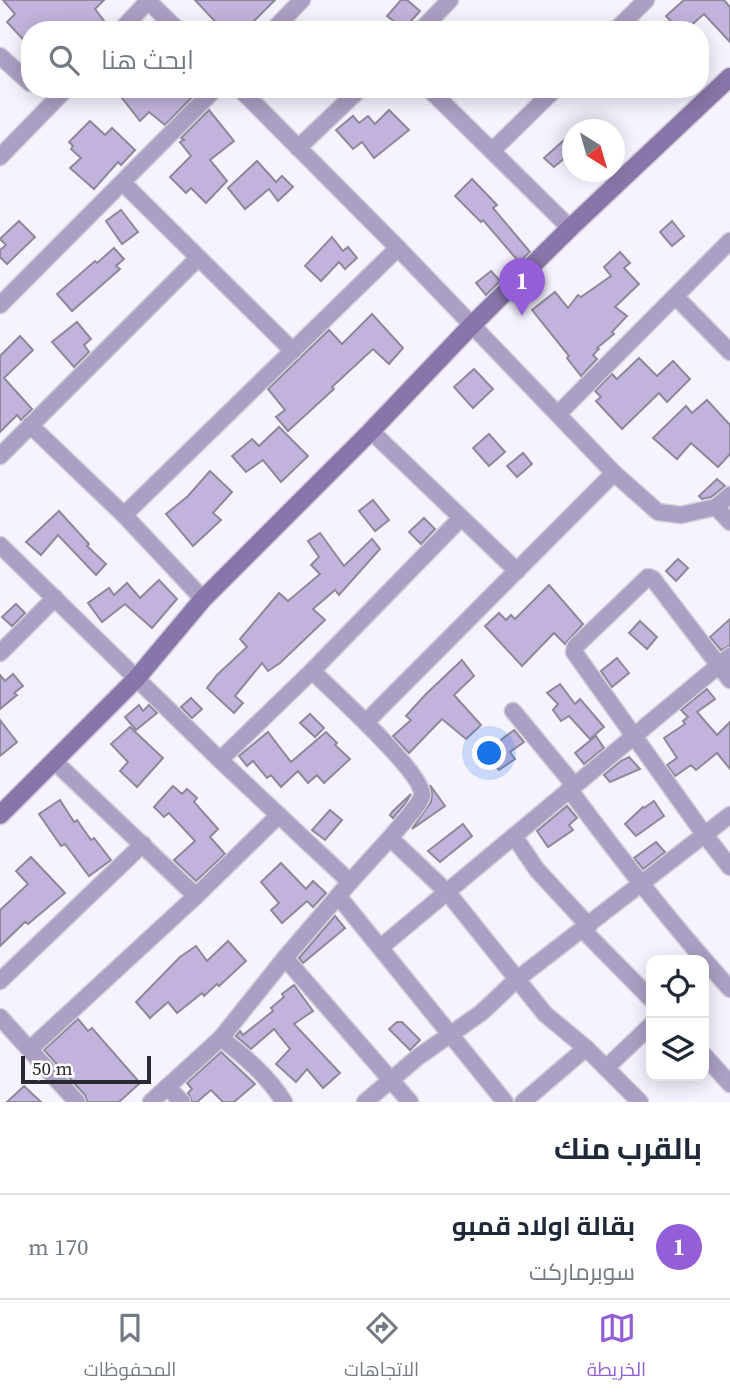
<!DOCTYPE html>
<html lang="ar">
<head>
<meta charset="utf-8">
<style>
	:root { --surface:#fff; --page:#f2f2f3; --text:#1f2937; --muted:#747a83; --line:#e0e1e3; --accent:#935ed7 }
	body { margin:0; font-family:"Source Serif 4",Cairo,serif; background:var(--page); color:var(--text); direction:rtl }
	.controls { position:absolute; right:21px; bottom:21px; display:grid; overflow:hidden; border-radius:14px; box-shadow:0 4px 18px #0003 }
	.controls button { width:63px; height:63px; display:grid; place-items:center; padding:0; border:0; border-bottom:2px solid var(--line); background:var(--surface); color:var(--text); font:35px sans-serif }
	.compass { position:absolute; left:562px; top:119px; width:63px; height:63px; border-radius:50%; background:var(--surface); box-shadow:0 4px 18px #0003; rotate:143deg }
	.scale { position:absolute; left:21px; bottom:18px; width:130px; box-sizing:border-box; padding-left:7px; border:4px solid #2b2930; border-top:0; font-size:19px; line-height:24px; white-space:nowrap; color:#2b2930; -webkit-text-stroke:5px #fff; paint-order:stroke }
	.you { position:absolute; left:490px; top:754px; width:24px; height:24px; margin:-18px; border:5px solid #fff; border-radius:50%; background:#1a73e8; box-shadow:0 0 0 10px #1a73e833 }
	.badge { display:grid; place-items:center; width:46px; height:46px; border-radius:50%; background:var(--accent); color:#fff; font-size:23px; font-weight:700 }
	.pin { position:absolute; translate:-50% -58px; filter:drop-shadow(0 2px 4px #0008) }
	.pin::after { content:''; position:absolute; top:37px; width:24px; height:21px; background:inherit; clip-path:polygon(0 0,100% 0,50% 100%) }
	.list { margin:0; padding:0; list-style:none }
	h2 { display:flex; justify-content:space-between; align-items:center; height:91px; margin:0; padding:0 28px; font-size:30px }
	h2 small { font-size:23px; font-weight:400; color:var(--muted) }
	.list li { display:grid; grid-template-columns:46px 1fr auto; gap:21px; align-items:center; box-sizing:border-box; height:105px; padding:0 28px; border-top:2px solid var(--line) }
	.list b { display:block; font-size:26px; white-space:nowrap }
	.list p { margin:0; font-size:23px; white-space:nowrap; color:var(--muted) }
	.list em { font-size:23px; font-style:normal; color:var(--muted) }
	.icon { flex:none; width:38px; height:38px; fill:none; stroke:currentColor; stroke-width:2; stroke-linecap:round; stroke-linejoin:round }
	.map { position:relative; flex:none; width:730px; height:1102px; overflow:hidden; direction:ltr }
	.search { position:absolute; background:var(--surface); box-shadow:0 4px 18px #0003; left:21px; right:21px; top:21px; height:77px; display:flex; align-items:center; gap:18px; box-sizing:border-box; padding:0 24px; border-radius:28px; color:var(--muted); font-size:26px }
	.sheet { height:196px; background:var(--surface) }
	nav { display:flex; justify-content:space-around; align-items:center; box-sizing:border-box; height:98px; border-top:2px solid var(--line); background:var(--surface); font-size:19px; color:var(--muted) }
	nav a { display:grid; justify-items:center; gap:4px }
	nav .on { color:var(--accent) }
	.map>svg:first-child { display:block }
</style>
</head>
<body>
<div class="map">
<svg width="730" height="1102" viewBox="0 0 730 1102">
	<rect width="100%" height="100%" fill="#f6f2fe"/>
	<!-- building -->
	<g fill="#c2b3dc" stroke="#8e889a" stroke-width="2">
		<path d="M3 0H104L95 9 111 30H30V47L7 22 15 14Z"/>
		<path d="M195 0H275L245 30H223Z"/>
		<path d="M401 0H407L420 11 404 29 387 16Z"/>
		<path d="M684 0H724L730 7V42L704 14 686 30H679L666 16Z"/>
		<path d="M115 89H184L193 96 165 125 149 112 140 121Z"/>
		<path d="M209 110 234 141 210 160 227 181 206 203 191 188 186 193 170 177 191 156 180 142 184 140 181 138Z"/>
		<path d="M389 110 409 130 374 158 362 142 353 149 336 130 353 116 359 123 368 116 375 124Z"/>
		<path d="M90 121 105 135 112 128 135 150 121 165 118 162 94 189 70 168 81 158 71 149 73 146 69 142Z"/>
		<path d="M572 133V152L554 167 544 158Z"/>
		<path d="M257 161 276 182 282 176 293 187 278 201 269 189 245 209 228 188Z"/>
		<path d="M472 179 497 205 493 208 530 252 519 262 483 220 481 222 455 196Z"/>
		<path d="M121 210 138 232 122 244 106 221Z"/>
		<path d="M19 221 35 237 7 264 0 257V250L6 245 0 239Z"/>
		<path d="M672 221 684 236 672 246 660 232Z"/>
		<path d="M332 237 343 251 348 247 357 258 345 269 339 262 321 281 305 266Z"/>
		<path d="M114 248 124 259 116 266 120 269 72 311 57 294 95 261 97 263Z"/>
		<path d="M620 252 630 263 624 268 639 284 615 307 627 316 612 332 614 334 597 348 599 349 593 355 597 359 581 376 567 358 569 356 532 310 555 292 568 308 578 295 581 297 611 276 604 267Z"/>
		<path d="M491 271 500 281 486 295 476 283Z"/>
		<path d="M372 314 403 348 389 364 373 349 332 387 334 389 288 431 276 417 285 410 268 389 329 330 342 344Z"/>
		<path d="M77 322 91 339 84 345 89 352 74 367 52 342Z"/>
		<path d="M20 336 33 350 4 378 32 409 21 420 17 415 0 432V356Z"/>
		<path d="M639 358 657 376 673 361 690 379 667 402 659 393 622 429 596 401 601 397 595 391 612 374 617 379Z"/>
		<path d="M474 369 493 389 473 408 454 387Z"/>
		<path d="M707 400 730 425V454L718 467 691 443 677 459 653 438 686 406 692 413Z"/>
		<path d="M279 427 308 456 281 482 263 460 246 472 232 456 252 439 259 446Z"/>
		<path d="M489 434 505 452 489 466 473 448Z"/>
		<path d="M523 453 532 464 517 477 507 466Z"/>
		<path d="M210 471 232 492 213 513 221 520 193 546 166 514 188 496Z"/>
		<path d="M717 479 725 486 711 497 702 499 699 496Z"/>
		<path d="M373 500 389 520 375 531 359 511Z"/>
		<path d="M59 511 89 544 87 546 106 564 96 575 58 535 41 555 26 542Z"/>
		<path d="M424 518 435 529 421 544 409 532Z"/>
		<path d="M320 533 344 566 372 539 380 549 339 595 335 590 313 609 325 620 280 663 268 671 262 663 235 696 243 703 234 713 207 688 217 675 247 647 240 639 279 593 288 601 320 574 311 565 319 557 308 541Z"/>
		<path d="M678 559 688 568 676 581 666 571Z"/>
		<path d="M159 580 177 599 152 628 125 604 102 622 88 603 109 588 114 595 127 583 140 598Z"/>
		<path d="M549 585 583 624 565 644 554 633 522 666 485 626 499 613 506 620 511 615 515 619Z"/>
		<path d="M16 604 25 613 12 626 2 617Z"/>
		<path d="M730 619V646L721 650 710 637Z"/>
		<path d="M640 621 657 637 647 649 629 633Z"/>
		<path d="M617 658 629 673 612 687 601 671Z"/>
		<path d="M462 660 474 676 454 695 481 725 466 739 442 719 409 753 393 736 411 720 406 716 426 694Z"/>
		<path d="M13 674 23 686 14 693 17 695 0 709V675L5 681Z"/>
		<path d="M560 684 575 704 580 699 604 727 590 739 569 716 561 721 553 710 558 704 547 693Z"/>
		<path d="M707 689 715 699 697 712 717 735 730 722V769L717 753 696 770 691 765 675 776 667 765 677 758 664 738 685 724 683 721 688 717 681 710Z"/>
		<path d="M191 698 202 709 192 718 181 707Z"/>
		<path d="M139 705 143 711 149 705 157 713 136 730 125 717Z"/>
		<path d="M310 714 324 728 315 737 300 723Z"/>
		<path d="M0 720 17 742 0 756Z"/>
		<path d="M130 727 163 758 137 787 120 771 128 762 111 744Z"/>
		<path d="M514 730 524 742 510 752 515 759 499 770 485 752Z"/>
		<path d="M268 732 291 762 326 732 337 743 335 745 350 759 324 783 317 775 308 783 298 771 281 787 271 775 267 778 253 761 247 766 239 756Z"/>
		<path d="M596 736 604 748 584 764 575 753Z"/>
		<path d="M629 757 640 769 610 782 604 775 621 761Z"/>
		<path d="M430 785 445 806 412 829 431 802 432 793Z"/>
		<path d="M173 786 182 794 187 789 197 798 194 802 218 829 210 837 225 854 196 881 174 860 195 841 169 813 164 817 154 807Z"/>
		<path d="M411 794 405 804 393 818 390 815 392 812Z"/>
		<path d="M60 800 74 822 77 820 91 840 94 838 111 860 89 876 65 844 61 846 39 814Z"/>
		<path d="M654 801 664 816 636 836 625 824 643 807 644 808Z"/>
		<path d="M567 806 577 818 569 825 573 830 548 847 537 831Z"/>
		<path d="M330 810 342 820 325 840 312 830Z"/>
		<path d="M463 824 472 836 440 862 428 851Z"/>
		<path d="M656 842 665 852 643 869 634 858Z"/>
		<path d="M31 857 65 893 28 924 25 922 0 946V910L28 884 16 871Z"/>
		<path d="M281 863 306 889 313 881 326 893 313 907 307 901 282 923 271 910 279 903 261 882Z"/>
		<path d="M335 916 345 928 303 963 299 958Z"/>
		<path d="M228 941 246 961 219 986 217 984 204 996 202 993 177 1013 168 1002 150 1018 136 1002 180 957 196 946 207 961Z"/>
		<path d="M294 985 313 1011 294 1024 340 1073 323 1088 307 1069 296 1082 276 1064 290 1049 274 1029 251 1049 236 1036 240 1031 243 1035 273 1011 271 1008 284 997 282 994Z"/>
		<path d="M78 1019 88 1031 92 1028 140 1083 119 1102H87L85 1095 44 1050Z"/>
		<path d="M397 1022H402L420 1040 410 1050 389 1029Z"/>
		<path d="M221 1052 255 1084 234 1102H223L211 1090 197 1102H192L188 1093 192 1089 187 1083Z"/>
		<path d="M24 1086 41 1102H7Z"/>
	</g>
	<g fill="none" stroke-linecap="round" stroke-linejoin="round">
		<defs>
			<g id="street">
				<path d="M147 0 178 30"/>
				<path d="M121 30 148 1"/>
				<path d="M273 30 302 0"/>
				<path d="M421 30 450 0"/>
				<path d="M616 30 646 0"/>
				<path d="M0 56 30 83"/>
				<path d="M240 89 398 248 614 473 658 512 681 515 716 507 730 495"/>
				<path d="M429 89 570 228"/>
				<path d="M298 148 360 89"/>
				<path d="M493 150 555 89"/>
				<path d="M0 157 66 89"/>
				<path d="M123 183 293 351"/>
				<path d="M676 297 730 352"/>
				<path d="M0 305 215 89"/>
				<path d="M558 414 730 241"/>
				<path d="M30 425 124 515 203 599"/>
				<path d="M371 431 517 571"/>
				<path d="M0 456 198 258"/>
				<path d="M716 507 730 522"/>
				<path d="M124 515 398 248"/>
				<path d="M0 545 220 760 350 882 285 958 221 1038 151 1102"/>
				<path d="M0 653 55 598"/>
				<path d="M312 671C331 689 423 773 422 795 421 804 397 829 390 838"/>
				<path d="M730 680 653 579 648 577 575 647 574 652 704 834 730 867"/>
				<path d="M513 711 574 785"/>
				<path d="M366 722 614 473"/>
				<path d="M220 760 312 671 461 518"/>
				<path d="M54 761 196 896"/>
				<path d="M569 789C620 858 673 926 730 989"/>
				<path d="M514 836 537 870 589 926"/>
				<path d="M350 882 390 838 448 893 545 1014 586 1048 640 1102"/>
				<path d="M339 897 505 1102"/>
				<path d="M583 930 651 999"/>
				<path d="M381 947 730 656"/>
				<path d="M285 958 410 1102"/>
				<path d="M0 981 143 844"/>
				<path d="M0 1017 77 1102"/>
				<path d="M221 1038C245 1057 268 1076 284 1102"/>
				<path d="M30 1049 196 896 279 815"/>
				<path d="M704 1055 730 1084"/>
				<path d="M606 1068 651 1025"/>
				<path d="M167 1087 182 1102"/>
				<path d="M365 1102 418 1057 481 1013 516 980 730 815"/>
				<path d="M523 1102 586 1048"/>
			</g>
			<path id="secondary" d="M0 815 136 679 203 599 371 431 471 326 570 228 730 77"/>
		</defs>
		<!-- street casing -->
		<use href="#street" stroke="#d1ced9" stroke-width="19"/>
		<!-- secondary casing -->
		<use href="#secondary" stroke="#d1ced9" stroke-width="21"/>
		<!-- street -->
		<use href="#street" stroke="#ab9fc3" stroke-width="16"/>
		<!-- secondary -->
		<use href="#secondary" stroke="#8875a9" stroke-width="18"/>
	</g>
</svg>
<div class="controls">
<button><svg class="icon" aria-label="locate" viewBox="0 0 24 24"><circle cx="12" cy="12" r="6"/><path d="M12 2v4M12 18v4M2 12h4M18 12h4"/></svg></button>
<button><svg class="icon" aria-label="layers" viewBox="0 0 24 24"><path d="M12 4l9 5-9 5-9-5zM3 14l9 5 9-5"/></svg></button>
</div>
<svg class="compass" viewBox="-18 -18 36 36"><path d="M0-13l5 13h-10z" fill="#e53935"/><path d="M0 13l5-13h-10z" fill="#747a83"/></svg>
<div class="scale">50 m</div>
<div class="you"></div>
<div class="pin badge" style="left:522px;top:316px">1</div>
<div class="search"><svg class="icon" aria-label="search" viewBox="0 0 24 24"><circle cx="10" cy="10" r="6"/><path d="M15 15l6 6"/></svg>ابحث هنا</div>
</div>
<section class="sheet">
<h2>بالقرب منك<small></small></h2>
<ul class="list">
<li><span class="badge">1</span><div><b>بقالة اولاد قمبو</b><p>سوبرماركت</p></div><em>170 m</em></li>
</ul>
</section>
<nav>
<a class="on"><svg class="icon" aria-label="map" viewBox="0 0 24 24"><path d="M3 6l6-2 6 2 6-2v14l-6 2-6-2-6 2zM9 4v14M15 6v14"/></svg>الخريطة</a>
<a><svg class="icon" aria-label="directions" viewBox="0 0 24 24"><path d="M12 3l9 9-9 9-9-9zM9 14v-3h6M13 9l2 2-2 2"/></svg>الاتجاهات</a>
<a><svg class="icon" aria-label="saved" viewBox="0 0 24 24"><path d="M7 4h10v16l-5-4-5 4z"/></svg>المحفوظات</a>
</nav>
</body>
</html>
